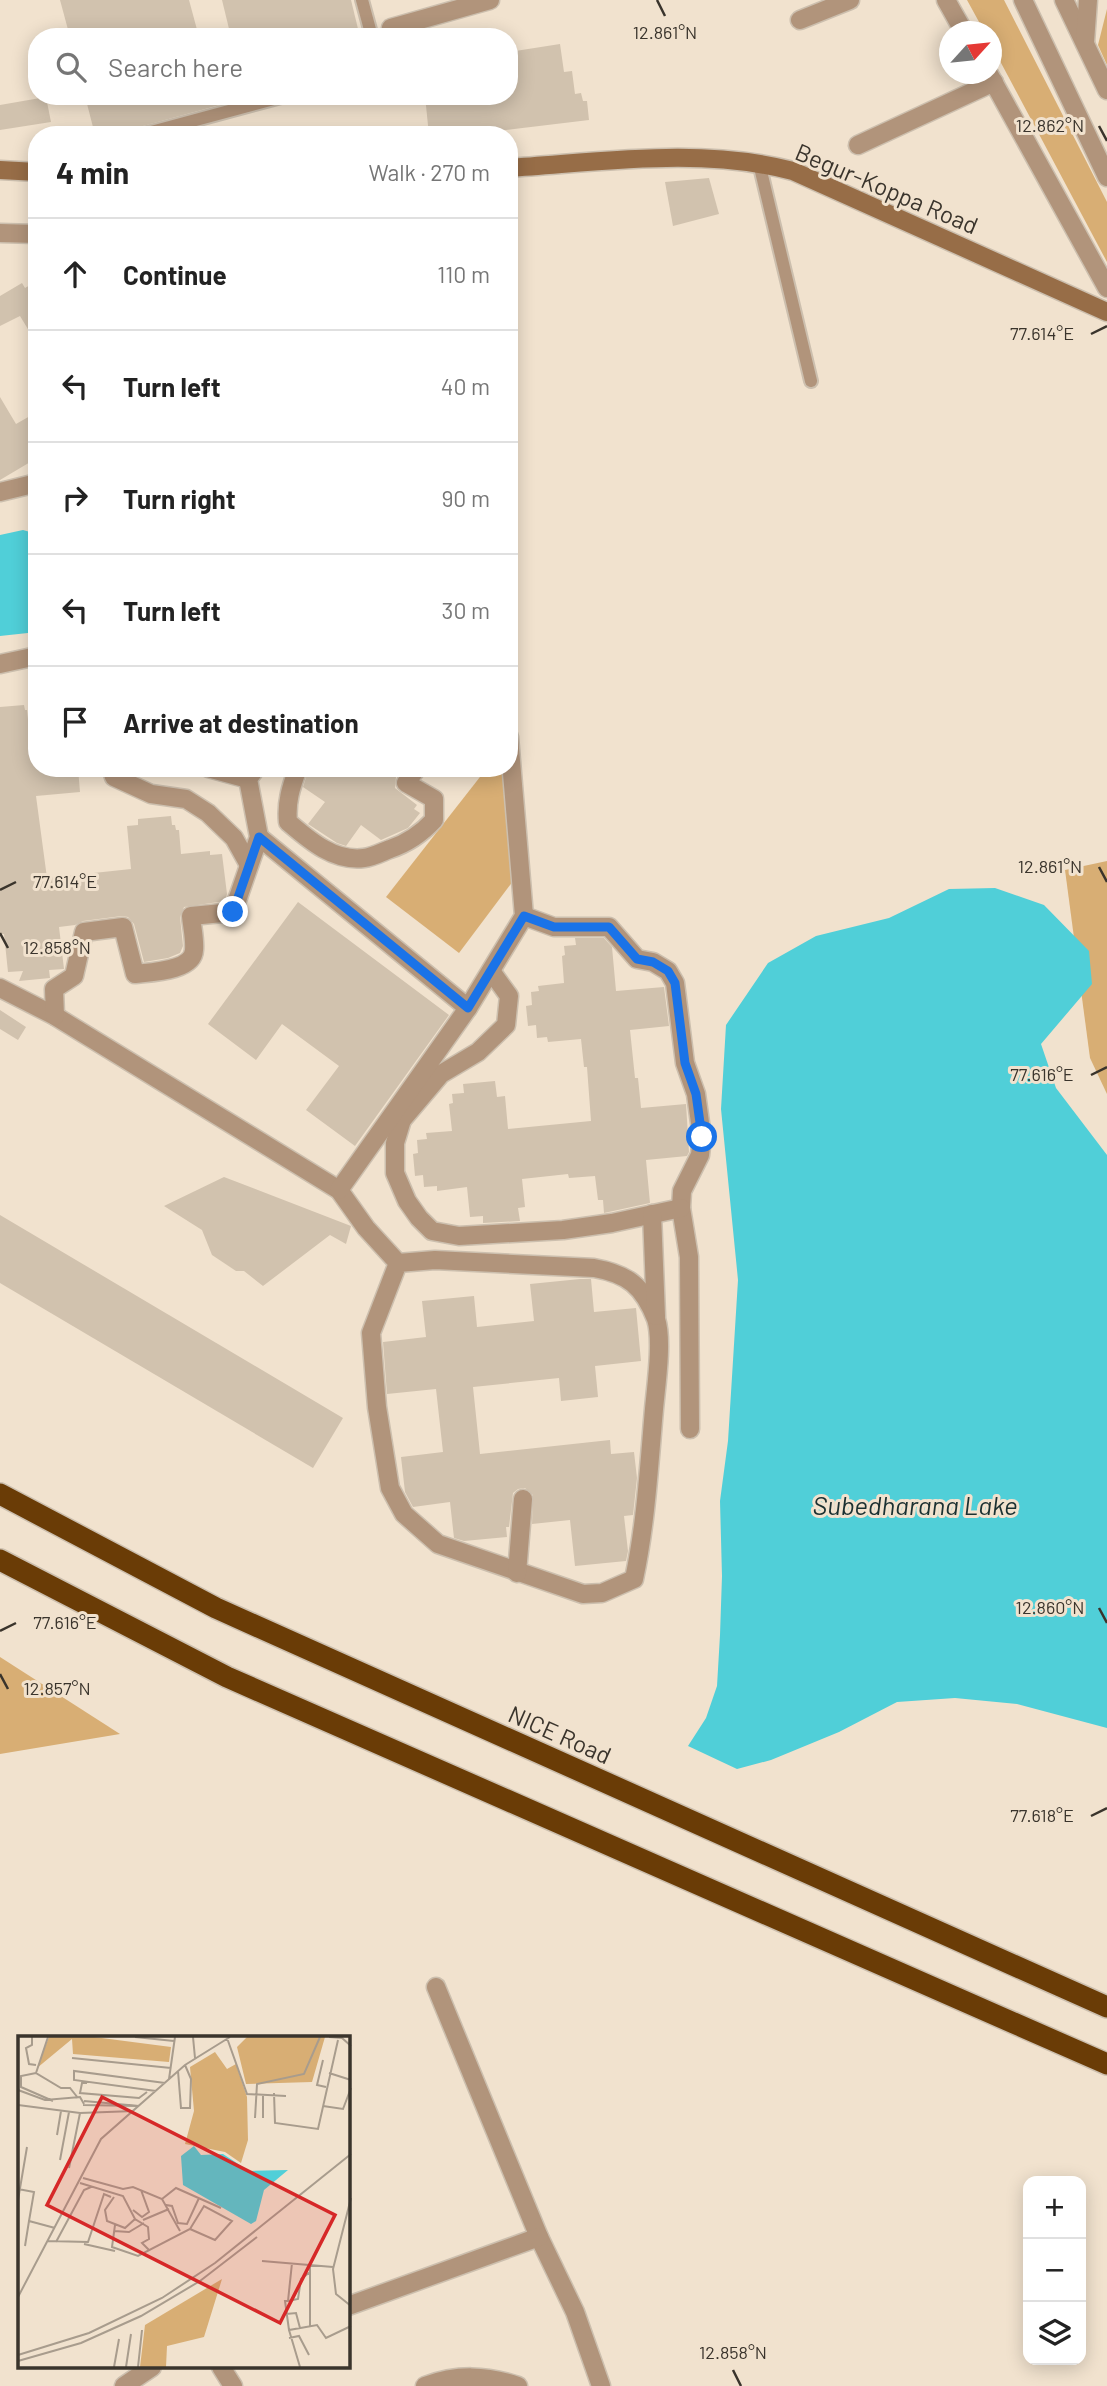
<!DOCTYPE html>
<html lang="en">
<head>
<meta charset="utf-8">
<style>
	:root { --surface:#fff; --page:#f6f6f6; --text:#222; --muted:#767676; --line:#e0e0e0 }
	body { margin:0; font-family:Barlow,sans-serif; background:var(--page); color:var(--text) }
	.controls { position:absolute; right:21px; bottom:21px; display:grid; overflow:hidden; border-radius:14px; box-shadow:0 4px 18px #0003 }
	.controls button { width:63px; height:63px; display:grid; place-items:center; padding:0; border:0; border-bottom:2px solid var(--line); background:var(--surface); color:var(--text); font:35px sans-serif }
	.compass { position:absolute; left:939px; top:21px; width:63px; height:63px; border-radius:50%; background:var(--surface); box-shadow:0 4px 18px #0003; rotate:63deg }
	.stop { position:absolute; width:21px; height:21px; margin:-16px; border:5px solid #1a73e8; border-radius:50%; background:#fff }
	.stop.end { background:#1a73e8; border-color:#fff; box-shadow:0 2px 7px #0008 }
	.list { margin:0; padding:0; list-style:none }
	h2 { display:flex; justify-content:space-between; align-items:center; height:91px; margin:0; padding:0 28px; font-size:30px }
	h2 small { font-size:23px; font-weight:400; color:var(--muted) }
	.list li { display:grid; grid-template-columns:46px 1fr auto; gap:21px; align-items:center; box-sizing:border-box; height:112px; padding:0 28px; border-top:2px solid var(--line) }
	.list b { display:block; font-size:26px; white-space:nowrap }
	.list em { font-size:23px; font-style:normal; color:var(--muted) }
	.icon { flex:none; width:38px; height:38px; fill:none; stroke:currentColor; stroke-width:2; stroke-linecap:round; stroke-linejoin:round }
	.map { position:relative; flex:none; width:1107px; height:2386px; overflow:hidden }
	.search { position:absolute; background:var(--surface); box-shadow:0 4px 18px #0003; left:28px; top:28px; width:490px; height:77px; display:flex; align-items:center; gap:18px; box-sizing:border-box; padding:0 24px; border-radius:28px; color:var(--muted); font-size:26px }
	.panel { position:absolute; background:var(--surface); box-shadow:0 4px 18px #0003; left:28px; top:126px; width:490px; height:651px; border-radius:28px }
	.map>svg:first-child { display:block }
</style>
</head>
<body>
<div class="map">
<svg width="1107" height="2386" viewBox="0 0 1107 2386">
	<rect width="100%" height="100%" fill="#f1e2ce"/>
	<!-- green -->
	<g fill="#d8ae74">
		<path d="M967 0H1004L1107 202V262L992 46V32L984 31Z"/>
		<path d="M1107 9V65L1098 45Z"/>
		<path d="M487 768H502L516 877 459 953 386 897Z"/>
		<path d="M1107 861V1094L1090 1058 1065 870Z"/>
		<path d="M0 1657 120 1734 0 1754Z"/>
	</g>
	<!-- water -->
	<g fill="#50cfd8">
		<path d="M23 530 37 534V632L0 636V535Z"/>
		<path d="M995 888 1044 905 1089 951 1092 984 1041 1044 1056 1088 1107 1155V1728L1017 1704 955 1698 897 1702 839 1732 771 1760 737 1769 688 1746 706 1718 717 1686 720 1635 722 1576 720 1501 728 1441 738 1280 721 1109 726 1025 768 963 816 936 889 918 949 889Z"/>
	</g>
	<!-- building -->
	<g fill="#d1c2ae">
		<path d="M60 0H189L199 37H70Z"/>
		<path d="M222 0H351L360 37H231Z"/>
		<path d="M560 44 564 72 572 71 575 94 581 93 583 101H587L589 120 464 135H429L425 96H509V52Z"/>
		<path d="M85 96H237L238 100 110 135H95Z"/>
		<path d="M46 97 51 122 0 130V105Z"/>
		<path d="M709 178 719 214 673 226 665 182Z"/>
		<path d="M37 281V344L20 316 0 326V296L22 283 25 288Z"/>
		<path d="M0 397 16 424 37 412V458L0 480Z"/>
		<path d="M24 705 25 710H27L28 719H31L33 744 37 743V768H78L80 792 36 796 47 878 131 869 127 826 138 825V819L171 816 172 825H175L176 830H179L181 854 210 851V855L222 854 227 894 225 901 184 907 180 917 183 946 180 953 168 958 144 962 134 924 128 917 122 916 83 921 75 925 59 927 64 969 49 970 50 978 19 981 23 971 8 972 4 934H0V707Z"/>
		<path d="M309 768H403L396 777 395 788 417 805 414 809 420 813 408 828 381 840 361 825 346 846 337 843 308 824 325 802 303 787Z"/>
		<path d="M298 902 449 1015 355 1146 306 1110 339 1066 282 1024 256 1060 208 1024Z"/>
		<path d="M575 938H604L612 947 616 991 664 987 669 1026 630 1030 635 1078H638L641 1108 686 1104 689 1152 687 1156 646 1160 650 1203 604 1213 603 1200H598L595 1176 569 1178 568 1174 522 1179 525 1207 518 1208 520 1221 483 1223V1216L470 1217 467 1187 437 1191V1186L424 1187 423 1175 415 1176 413 1154 418 1153 417 1140 427 1139 426 1133 452 1131 449 1104 453 1103 452 1094 464 1093 463 1084 495 1081 497 1097 505 1096 508 1129 591 1121 587 1067H584L581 1039 548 1042 547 1037 537 1038 536 1025 528 1026 526 1006 532 1005 531 992 539 991 538 986 564 983 562 956 565 955 564 946 576 945Z"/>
		<path d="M0 1010 26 1027 18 1040 0 1029Z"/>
		<path d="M224 1177 351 1226 346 1244 330 1235 263 1286 244 1271H236L212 1255 202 1230 164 1206Z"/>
		<path d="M0 1215 343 1418 313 1468 0 1283Z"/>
		<path d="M580 1279H591L594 1312 636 1308 641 1361 595 1366 598 1397 561 1401 559 1378 473 1387 480 1454 610 1440 611 1454 634 1452 637 1478 633 1515 624 1516 628 1551 626 1561 575 1566 570 1520 532 1524 533 1495 525 1488 518 1489 513 1493 509 1527H506L507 1537 464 1541 454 1538 450 1502 413 1507 405 1492 401 1457 443 1452 436 1389 387 1394 383 1342 426 1337 422 1301 474 1296 477 1327 534 1321 530 1284Z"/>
	</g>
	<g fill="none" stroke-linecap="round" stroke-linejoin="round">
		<defs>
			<g id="service">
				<path d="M362 0 372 37"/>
				<path d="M140 135 285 96"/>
				<path d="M759 163 811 381"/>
			</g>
			<g id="minor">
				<path d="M946 0 964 32"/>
				<path d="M1023 0 1107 177"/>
				<path d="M1064 0 1107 90"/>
				<path d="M800 20 850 0"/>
				<path d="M391 28 490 0"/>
				<path d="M1085 42 1088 0"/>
				<path d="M989 74 1107 288"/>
				<path d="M858 145 994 82"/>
				<path d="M0 233 37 234"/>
				<path d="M0 492 37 483"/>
				<path d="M0 664 37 656"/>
				<path d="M111 768 114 777 151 794 186 799 208 813 234 838 249 865"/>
				<path d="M208 768 248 779"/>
				<path d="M298 768C291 787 286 802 288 822 309 840 334 862 364 858 373 857 382 852 390 849 408 843 421 834 434 820V799L406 783 417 768"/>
				<path d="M259 837 468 1008"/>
				<path d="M524 916 554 927H609L637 959 653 962 668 971 675 983 685 1063 696 1094 702 1137 700 1155 682 1191 681 1208 689 1257 690 1429"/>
				<path d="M491 971 509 996 506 1025 478 1052 441 1074 402 1120 395 1143V1173L407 1201 419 1218 432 1231 459 1236 563 1230 612 1223 681 1208"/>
				<path d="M0 988 55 1016 339 1190 366 1228 398 1263 435 1260 594 1268C628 1274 643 1286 656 1319 663 1340 656 1387 654 1409 649 1466 646 1523 634 1579L602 1593 583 1594 438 1544 404 1514 390 1488 377 1407 371 1333 398 1263"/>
				<path d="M55 1016 54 989 74 976 84 932 123 927 135 974C152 972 193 971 194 950 195 939 192 927 191 916L233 912 259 837 248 779 256 768"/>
				<path d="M339 1190 468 1008 524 916 509 737"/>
				<path d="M652 1214 656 1316"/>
				<path d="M517 1573 523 1499"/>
				<path d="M436 1987 539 2237 575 2312 601 2386"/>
				<path d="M348 2306 539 2237"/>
				<path d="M221 2367 233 2386"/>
				<path d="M124 2386 152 2367"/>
				<path d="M425 2386C457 2374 486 2375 518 2386"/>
			</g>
			<g id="secondary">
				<path d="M509 168C603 162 701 147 793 171L1107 312"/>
				<path d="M0 170 37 172"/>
			</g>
			<g id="motorway">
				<path d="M0 1494 216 1608 1107 2007"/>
				<path d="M0 1560 227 1677 1107 2064"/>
			</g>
		</defs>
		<!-- service casing -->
		<use href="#service" stroke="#ccbfae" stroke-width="16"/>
		<!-- minor casing -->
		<use href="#minor" stroke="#ccbfae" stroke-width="21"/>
		<!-- secondary casing -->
		<use href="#secondary" stroke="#ccbfae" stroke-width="21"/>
		<!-- motorway casing -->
		<use href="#motorway" stroke="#ccbfae" stroke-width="24"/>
		<!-- service -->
		<use href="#service" stroke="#b1947b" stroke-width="12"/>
		<!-- minor -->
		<use href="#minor" stroke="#b1947b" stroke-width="18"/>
		<!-- secondary -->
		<use href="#secondary" stroke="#976d47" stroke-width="18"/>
		<!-- motorway -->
		<use href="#motorway" stroke="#6a3c06" stroke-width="21"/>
	</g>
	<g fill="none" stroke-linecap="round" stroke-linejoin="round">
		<!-- route -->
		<path stroke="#1a73e8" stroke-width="9" d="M233 912 259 837 468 1008 524 916 554 927H609L637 959 653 962 668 971 675 983 685 1063 696 1094 702 1137"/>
	</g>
	<!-- ticks -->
	<path fill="none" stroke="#3a342c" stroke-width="2.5" d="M657 0 665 16M1099 126 1107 141M1091 334 1107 326M1099 867 1107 882M0 890 16 882M0 933 8 948M1091 1075 1107 1067M1099 1608 1107 1623M0 1631 16 1623M0 1674 8 1689M1091 1816 1107 1808M733 2370 741 2386"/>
	<g text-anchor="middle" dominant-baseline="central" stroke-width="6" stroke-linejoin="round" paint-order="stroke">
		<!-- street labels -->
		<g font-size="24" fill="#3a342c" stroke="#f1e2ce">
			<text transform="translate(887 188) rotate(23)">Begur-Koppa Road</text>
			<text transform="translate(560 1734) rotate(24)">NICE Road</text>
		</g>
		<!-- water labels -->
		<g font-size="26" font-style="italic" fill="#1a3031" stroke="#f1e2ce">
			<text x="915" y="1504">Subedharana Lake</text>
		</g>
	</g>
	<!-- overview -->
	<g transform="translate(18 2036)">
		<rect width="332" height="332" fill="#f1e2ce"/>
		<path d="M31 1H76L153 11 151 26 55 18 54 3 19 32ZM229 1H307L294 46 228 48 219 11ZM197 16 209 33 218 28 229 61 230 104 223 127 207 116 167 108 176 75 172 31ZM204 243 186 301 149 310 148 331H122L127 289Z" fill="#d8ae74"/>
		<path d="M176 110 183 119 205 118 231 135 270 134 246 154 238 185 233 188 165 149 163 120Z" fill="#50cfd8"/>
		<path fill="none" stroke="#a89c8d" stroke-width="2" d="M14 1V9L8 12 11 28 18 29M30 1 18 37 43 52H52L60 62M117 1 156 5M175 1 177 22M311 1 324 2 333 10M209 2 229 58 268 60M54 22 153 32M305 24 299 49 308 51M160 35 163 72H172L173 43 167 29M18 37 3 40V51L35 65M311 37 333 44M151 43 157 1M69 47H64L62 57 121 62 129 56M0 54 27 64 62 61 66 68M138 55 56 44V35L147 47M256 57 257 87 300 93 320 4M245 58V82M66 65 121 70M0 69 62 77 116 75M65 69 119 70M305 70 325 73 333 52M237 82 239 48 286 38 302 1M39 99 43 75M42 124 51 76M51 132 62 77M65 142 105 153 115 151 144 163 162 195M62 147 105 160 117 183 130 191 131 203 124 207 131 214M0 153 16 156 11 185 37 192M96 161 87 174 89 185 107 192 117 183M333 162 315 233 318 258 333 270M144 163 158 152 203 172M0 164 9 111M148 169 154 170 160 187 169 188 181 162M115 174 124 181 131 176 123 154M125 184 151 173M97 189 94 211 120 220 172 193 186 170 214 185 197 204 172 193M96 195 111 196 126 187M30 205 70 206 86 158 93 161M38 206 66 154 73 151M66 208 97 215M7 210 11 185M244 225 315 231M274 227 270 265H267L271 294 299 289 308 302 333 290M0 261 83 103 167 29 212 1M270 265 280 263 283 243 292 236M268 278 278 277 282 292M292 290V229M271 294 282 331M271 302 281 300 291 319M0 319 71 297 144 262 197 227 333 118M0 325 63 307 123 280 182 245 239 201M96 331 101 303M108 331 113 298M120 331 124 294"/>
		<path fill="#d62828" fill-opacity="0.15" stroke="#d62828" stroke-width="3.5" d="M84 61 317 179 262 287 29 169Z"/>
		<rect width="332" height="332" fill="none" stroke="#3a342c" stroke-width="3.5"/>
	</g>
	<g font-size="18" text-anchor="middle" fill="#3a342c" stroke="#f1e2ce" stroke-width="6" stroke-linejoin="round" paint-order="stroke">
		<text x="665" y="39">12.861°N</text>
		<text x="1050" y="132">12.862°N</text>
		<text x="1042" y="340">77.614°E</text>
		<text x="1050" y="873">12.861°N</text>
		<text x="65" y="888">77.614°E</text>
		<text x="57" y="954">12.858°N</text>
		<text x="1042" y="1081">77.616°E</text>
		<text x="1050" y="1614">12.860°N</text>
		<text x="65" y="1629">77.616°E</text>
		<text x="57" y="1695">12.857°N</text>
		<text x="1042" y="1822">77.618°E</text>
		<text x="733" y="2359">12.858°N</text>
	</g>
</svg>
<div class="controls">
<button>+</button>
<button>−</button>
<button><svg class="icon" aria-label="layers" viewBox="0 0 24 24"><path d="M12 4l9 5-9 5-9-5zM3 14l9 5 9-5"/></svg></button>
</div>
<svg class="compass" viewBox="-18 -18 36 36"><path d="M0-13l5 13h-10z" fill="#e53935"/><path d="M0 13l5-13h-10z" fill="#767676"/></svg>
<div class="stop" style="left:702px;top:1137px"></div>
<div class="stop end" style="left:233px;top:912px"></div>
<div class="search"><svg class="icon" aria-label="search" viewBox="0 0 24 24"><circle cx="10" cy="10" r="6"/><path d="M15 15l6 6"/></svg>Search here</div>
<section class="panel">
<h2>4 min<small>Walk · 270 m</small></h2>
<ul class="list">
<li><svg class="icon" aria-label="ahead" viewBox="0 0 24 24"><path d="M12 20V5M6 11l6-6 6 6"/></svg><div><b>Continue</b></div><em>110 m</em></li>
<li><svg class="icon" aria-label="left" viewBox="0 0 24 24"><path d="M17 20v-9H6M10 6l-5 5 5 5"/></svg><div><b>Turn left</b></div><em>40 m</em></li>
<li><svg class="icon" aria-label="right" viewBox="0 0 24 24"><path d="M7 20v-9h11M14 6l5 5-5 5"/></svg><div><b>Turn right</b></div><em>90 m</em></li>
<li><svg class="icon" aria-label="left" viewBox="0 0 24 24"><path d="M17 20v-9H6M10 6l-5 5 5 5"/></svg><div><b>Turn left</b></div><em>30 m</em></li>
<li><svg class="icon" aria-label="arrive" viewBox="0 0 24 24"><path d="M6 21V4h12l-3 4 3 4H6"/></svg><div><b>Arrive at destination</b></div></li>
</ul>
</section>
</div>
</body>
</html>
